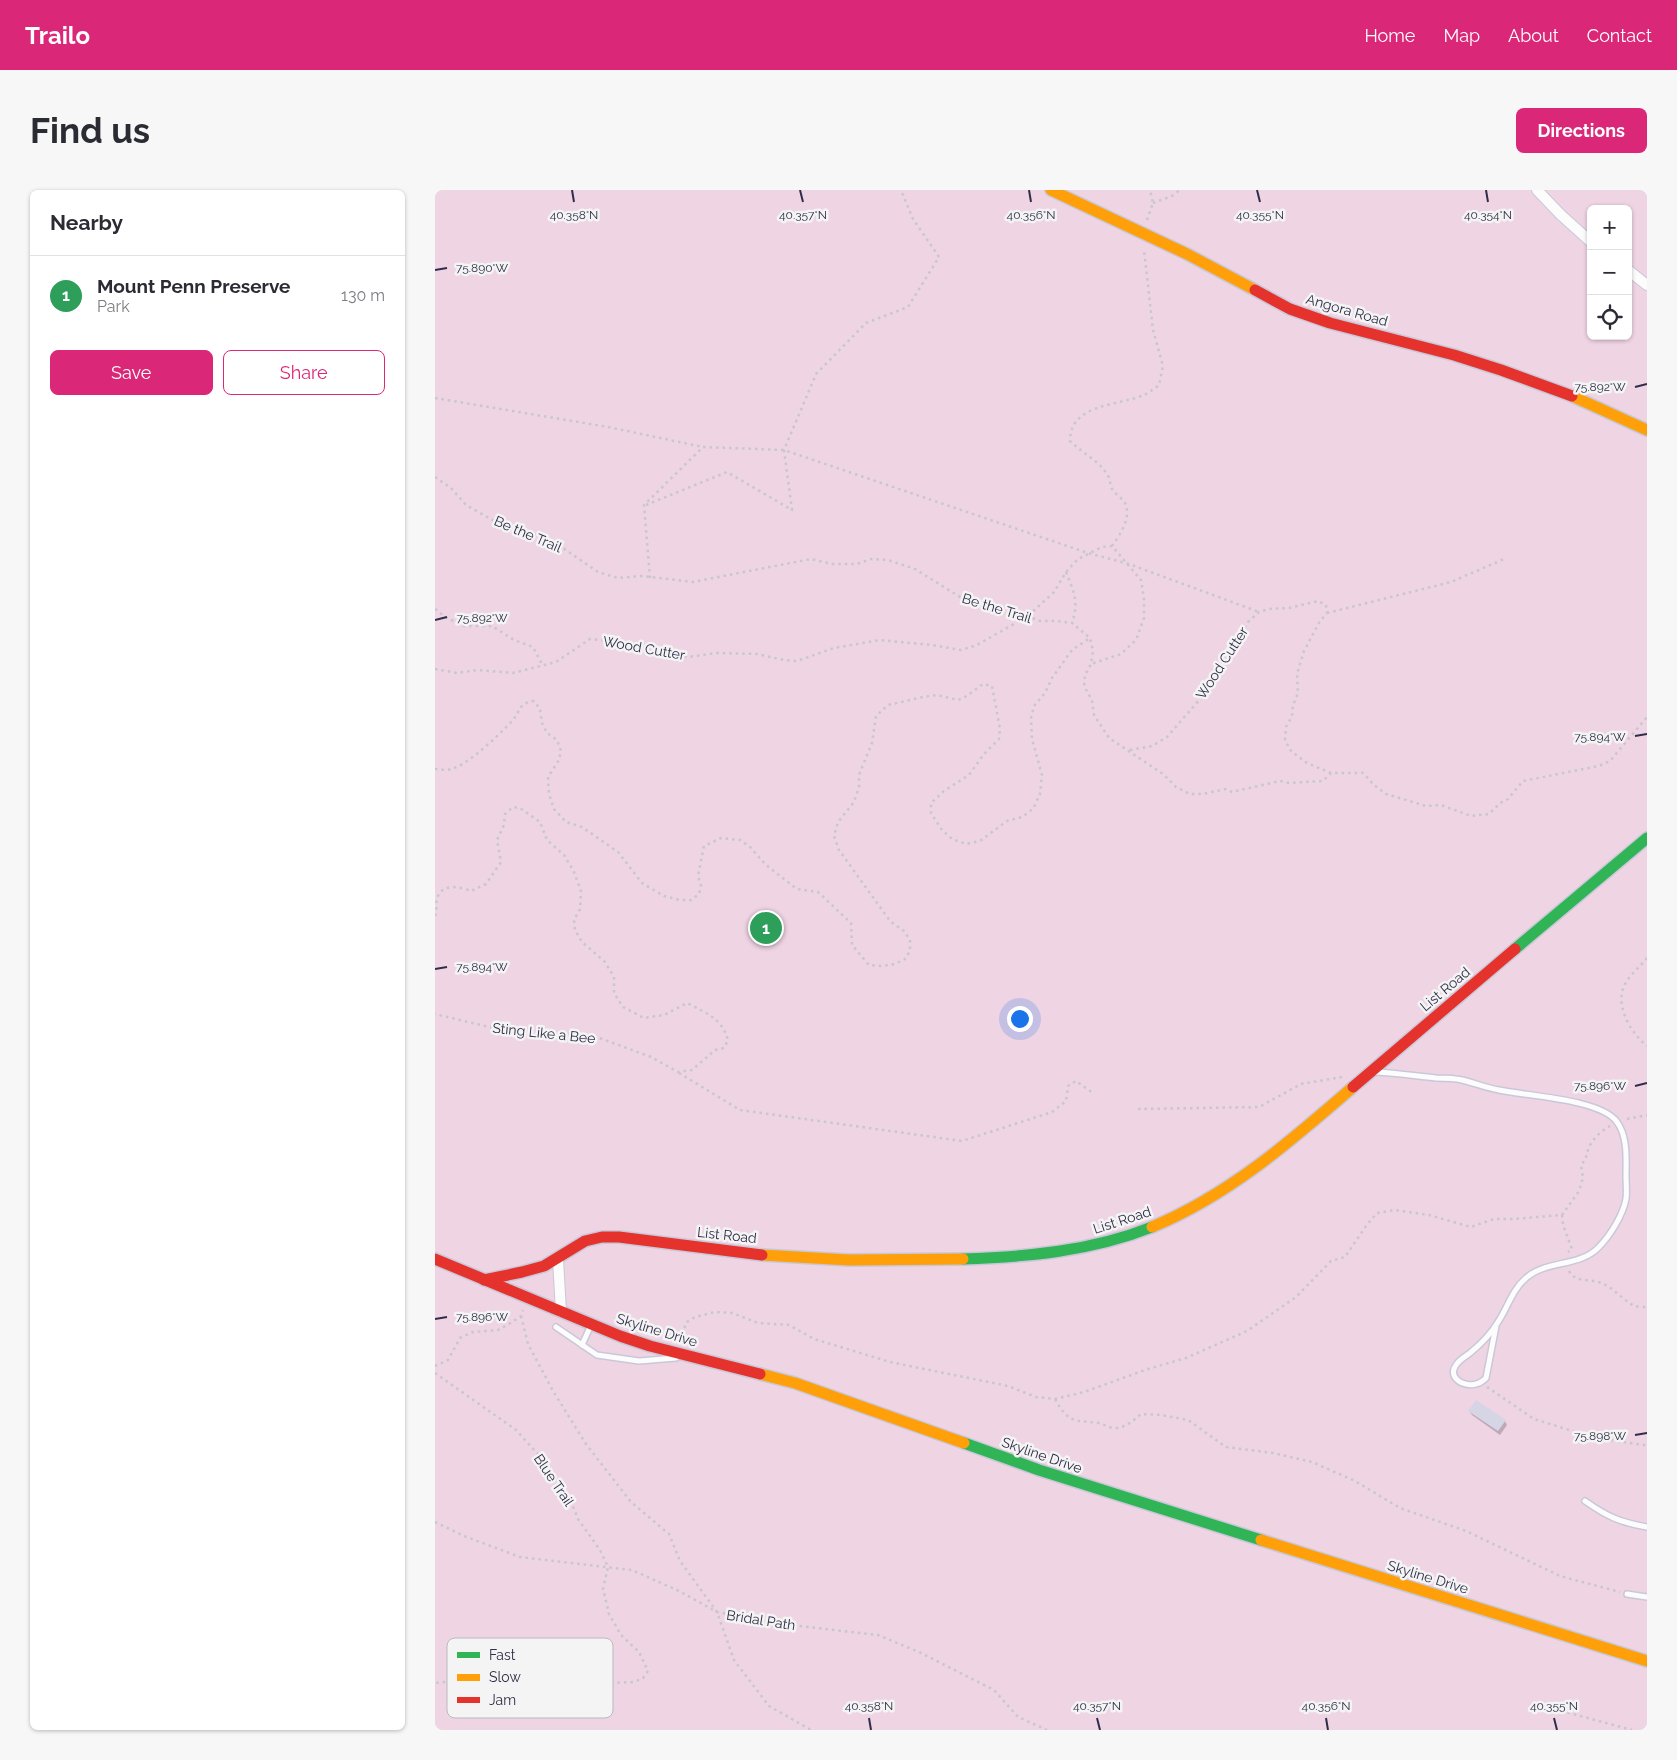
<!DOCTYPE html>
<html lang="en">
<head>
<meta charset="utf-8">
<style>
	:root { --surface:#fff; --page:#f7f7f7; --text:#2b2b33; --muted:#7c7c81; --line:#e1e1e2; --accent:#db2777 }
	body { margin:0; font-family:Raleway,sans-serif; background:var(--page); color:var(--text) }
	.controls { position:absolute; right:15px; top:15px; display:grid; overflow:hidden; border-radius:8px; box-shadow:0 1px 4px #0004 }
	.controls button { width:45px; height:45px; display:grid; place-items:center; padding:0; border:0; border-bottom:1px solid var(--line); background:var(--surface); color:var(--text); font:25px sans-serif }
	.you { position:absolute; left:584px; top:828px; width:18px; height:18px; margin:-12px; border:4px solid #fff; border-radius:50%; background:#1a73e8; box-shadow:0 0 0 8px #1a73e833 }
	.badge { display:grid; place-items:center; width:32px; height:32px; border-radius:50%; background:var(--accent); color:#fff; font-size:16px; font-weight:700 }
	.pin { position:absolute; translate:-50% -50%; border:2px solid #fff; box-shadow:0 1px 5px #0006 }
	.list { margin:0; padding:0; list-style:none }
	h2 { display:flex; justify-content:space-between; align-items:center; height:65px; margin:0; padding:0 20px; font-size:21px }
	h2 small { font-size:16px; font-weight:400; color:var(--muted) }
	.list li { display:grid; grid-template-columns:32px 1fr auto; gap:15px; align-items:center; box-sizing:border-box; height:80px; padding:0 20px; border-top:1px solid var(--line) }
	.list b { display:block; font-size:19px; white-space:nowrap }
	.list p { margin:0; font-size:16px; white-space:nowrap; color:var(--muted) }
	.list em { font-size:16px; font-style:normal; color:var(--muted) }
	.actions { display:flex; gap:10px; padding:15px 20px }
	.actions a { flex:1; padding:11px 0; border:1px solid var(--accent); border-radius:8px; text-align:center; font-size:18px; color:var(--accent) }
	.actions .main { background:var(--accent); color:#fff }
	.icon { flex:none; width:28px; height:28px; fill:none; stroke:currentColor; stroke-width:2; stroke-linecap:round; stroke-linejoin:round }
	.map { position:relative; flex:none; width:1212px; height:1540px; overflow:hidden; border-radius:8px }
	header { display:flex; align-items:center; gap:30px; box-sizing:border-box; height:70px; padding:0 25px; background:var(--accent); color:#fff }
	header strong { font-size:24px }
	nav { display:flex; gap:28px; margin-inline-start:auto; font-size:18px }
	.intro { display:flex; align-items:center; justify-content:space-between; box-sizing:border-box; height:120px; padding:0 30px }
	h1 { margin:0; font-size:35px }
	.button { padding:12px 22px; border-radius:8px; background:var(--accent); color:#fff; font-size:18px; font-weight:700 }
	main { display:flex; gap:30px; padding:0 30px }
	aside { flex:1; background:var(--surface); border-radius:8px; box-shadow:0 1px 4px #0004 }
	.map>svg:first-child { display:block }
</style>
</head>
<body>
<header>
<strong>Trailo</strong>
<nav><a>Home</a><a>Map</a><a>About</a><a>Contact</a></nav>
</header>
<div class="intro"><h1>Find us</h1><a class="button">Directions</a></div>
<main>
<aside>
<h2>Nearby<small></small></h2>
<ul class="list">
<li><span class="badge" style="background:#2e9e5b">1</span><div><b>Mount Penn Preserve</b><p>Park</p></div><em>130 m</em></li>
</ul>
<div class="actions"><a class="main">Save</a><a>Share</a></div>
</aside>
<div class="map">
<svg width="1212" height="1540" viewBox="0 0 1212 1540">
	<rect width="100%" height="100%" fill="#e8e8f0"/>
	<!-- green -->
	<path fill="#efd4e4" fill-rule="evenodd" d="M0 0H1212V1540H0ZM1156 19H1193V146H1156Z"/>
	<!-- shadow -->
	<path fill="#0003" d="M1035 1222 1070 1231 1072 1235 1065 1245 1037 1225Z"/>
	<!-- building -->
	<path fill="#d6d5e6" d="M1041 1210 1071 1230 1063 1241 1033 1221Z"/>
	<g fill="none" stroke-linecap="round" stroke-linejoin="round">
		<defs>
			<g id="lane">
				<path d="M941 882C961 883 981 886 1001 888 1010 888 1019 888 1027 890 1040 893 1051 898 1064 900 1091 906 1166 909 1182 932 1193 947 1191 969 1191 986 1191 994 1192 1002 1191 1009 1188 1025 1175 1046 1163 1058 1144 1077 1111 1070 1091 1088 1077 1100 1073 1117 1063 1132 1056 1144 1046 1154 1035 1163 1031 1166 1024 1170 1021 1175 1010 1190 1037 1203 1051 1188L1061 1136"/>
				<path d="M121 1137 162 1165 204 1171 241 1168"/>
				<path d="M147 1155 156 1135"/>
				<path d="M1150 1311C1173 1327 1184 1332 1212 1337"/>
				<path d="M1192 1404 1212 1407"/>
			</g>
			<g id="street">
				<path d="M1102 0 1126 25 1156 52"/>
				<path d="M1193 80 1212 95"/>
				<path d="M123 1069 126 1122"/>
			</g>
			<g id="fast">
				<path d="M1080 759 1212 648"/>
				<path d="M528 1069C591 1067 657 1061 717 1037"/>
				<path d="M529 1253 604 1280 826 1350"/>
			</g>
			<g id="slow">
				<path d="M616 0 752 64 820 100"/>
				<path d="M1137 206 1212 240"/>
				<path d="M717 1037C794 1005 856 951 918 897"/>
				<path d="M327 1065 414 1070 528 1069"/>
				<path d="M325 1184 360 1193 529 1253"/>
				<path d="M826 1350 1212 1471"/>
			</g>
			<g id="jam">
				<path d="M820 100 855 119 895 133 1019 165 1066 180 1137 206"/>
				<path d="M918 897 1080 759"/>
				<path d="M0 1069 185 1146 215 1156 325 1184"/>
				<path d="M49 1090 87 1082 109 1076 150 1051 167 1047H184L327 1065"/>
			</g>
		</defs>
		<!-- lane casing -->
		<use href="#lane" stroke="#c9c8d9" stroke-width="8"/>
		<!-- street casing -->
		<use href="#street" stroke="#c9c8d9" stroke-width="12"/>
		<!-- fast casing -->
		<use href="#fast" stroke="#c9c8d9" stroke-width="14"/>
		<!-- slow casing -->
		<use href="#slow" stroke="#c9c8d9" stroke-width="14"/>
		<!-- jam casing -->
		<use href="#jam" stroke="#c9c8d9" stroke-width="14"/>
		<!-- path -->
		<g stroke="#c7c7cc" stroke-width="2.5" stroke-dasharray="2.5 4" stroke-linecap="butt">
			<path d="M718 13 737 6 745 0"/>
			<path d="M712 30 718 13 715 0"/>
			<path d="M0 208 173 237 268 257"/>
			<path d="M0 287 16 298 31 315 61 332 94 342 125 356 163 382 183 388 208 386 258 392 376 369 397 374H422L436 369 453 370 480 379 525 407 545 414 580 421 605 431H621L637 433 655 448 658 461 656 474 650 485 649 496 657 510 659 525 674 548 728 584 741 597 755 604H767L791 599 797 602 845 591 854 593 888 591 896 583"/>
			<path d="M211 315 292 282 357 320 349 260 381 184 431 133 473 117 504 67 478 29 466 0"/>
			<path d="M677 356C685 345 697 327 690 313 687 308 680 304 677 299 675 294 675 288 672 284 663 270 647 263 635 251 635 212 687 216 711 204 716 201 720 198 724 195L728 176 718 140 709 60"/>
			<path d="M631 382C639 402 644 412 637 433"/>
			<path d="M215 388 209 315 268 257 349 260 653 363 694 374 824 422"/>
			<path d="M0 419 10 427 29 436H57L79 450 98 457 108 476"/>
			<path d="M892 423 1016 392 1069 369"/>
			<path d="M0 479 22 483 42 480 78 483 121 472 155 449 199 454 253 467 281 463 322 464 349 470 362 471 399 458 445 450 497 455 526 460 542 455 593 426 619 402 631 382 643 369 667 357 677 356 706 390 709 409V428L701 450 686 464 656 474"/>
			<path d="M695 560 717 556 732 547 772 501 784 482 787 467 807 443 813 432 824 422 834 419 854 418 883 411 891 415 892 423 885 431 869 461 862 484 863 503 858 515 857 526 851 537 850 550 856 561 872 573 896 583H928L939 595 951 604 991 616 1006 615 1036 626 1054 624 1065 613 1073 609 1088 591 1164 576 1175 571 1212 527"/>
			<path d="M0 579C5 579 11 581 16 579 33 575 65 544 77 531 86 521 83 513 99 511L105 519 107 533 112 543 122 550 126 561 124 570 113 587 114 604 119 619 131 632 147 637 183 662 207 693 229 706 245 710H256L264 704 266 696 263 686 269 656 286 648 305 650 315 657 331 675 362 699 383 702 416 733 417 755 434 775 447 776 460 774 470 769 475 761V750L469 741 455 731 404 660 399 646 403 632 419 612 424 597V585L437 553 441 526 453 515 488 507 502 505 523 510 532 506 548 494 557 496 565 539 564 549 549 564 534 585 509 601 496 613V623L507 640 517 649 531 654 545 651 572 631 587 627 598 619 605 604 607 585 597 549 596 528 599 516 610 503 617 488 637 460 655 448"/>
			<path d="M0 726C3 719 0 711 3 706 9 693 26 697 36 701L51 694 66 672 62 650 69 635 70 624 78 617 85 618 105 632 112 650 129 665 139 682 146 701 145 719 139 730 140 740 147 752 170 772 179 787V803L188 817 209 828 229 825 252 813C271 823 287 828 293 850L289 858 280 860 257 880 243 882 216 867 159 846 54 837 0 824"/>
			<path d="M1212 768C1205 777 1194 785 1189 796 1180 817 1196 843 1212 856"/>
			<path d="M244 883 305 920 527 951 617 922 631 911 633 896 641 891 658 903"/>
			<path d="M703 919 824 917 866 894 907 887"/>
			<path d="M1192 929 1212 925"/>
			<path d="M1127 1025 1128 1035 1137 1059 1133 1062"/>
			<path d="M1134 1081C1140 1092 1152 1089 1163 1092 1177 1095 1189 1112 1200 1116 1203 1117 1208 1117 1212 1117"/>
			<path d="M86 1126 93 1154 118 1201 151 1254 196 1312 234 1344 245 1371 282 1422 299 1470 334 1516 376 1540"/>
			<path d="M244 1150 252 1132 260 1127 280 1122 297 1123 323 1133 354 1135 379 1149 455 1172 573 1196 601 1207 620 1209 649 1202 713 1179 751 1168 812 1141 861 1107 896 1071 910 1067 931 1036 942 1023 960 1020 994 1025 1036 1037 1059 1029H1078L1127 1025 1144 1001 1148 988 1146 975C1151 969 1151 967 1153 960 1156 950 1166 941 1175 936"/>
			<path d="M0 1176 13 1170 25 1148 38 1142 63 1140 74 1134 86 1126 88 1120"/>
			<path d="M0 1183 81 1240 111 1273 135 1309 143 1329 165 1360 173 1377 168 1399 174 1424 186 1445 204 1462 213 1481 208 1488 199 1492 176 1493 136 1487 95 1490H28L0 1493"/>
			<path d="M1052 1197 1099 1229 1160 1248 1209 1255 1212 1257"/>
			<path d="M620 1209C634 1234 639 1230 664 1233 669 1234 674 1238 679 1238 690 1238 698 1231 706 1224L726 1225 753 1230 791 1257 838 1263 877 1272 920 1291 965 1318 1031 1341 1125 1386 1185 1402"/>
			<path d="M0 1332 29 1346 85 1367 197 1380 244 1401 282 1422 347 1434 443 1445 484 1462 559 1500 583 1527 612 1540"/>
			<path d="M1120 1519 1197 1540"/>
		</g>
		<!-- lane -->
		<use href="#lane" stroke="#fcfcfd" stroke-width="5"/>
		<!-- street -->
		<use href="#street" stroke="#fcfcfd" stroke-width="10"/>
		<!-- fast -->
		<use href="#fast" stroke="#30b455" stroke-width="11"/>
		<!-- slow -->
		<use href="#slow" stroke="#ff9f0a" stroke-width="11"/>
		<!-- jam -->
		<use href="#jam" stroke="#e5322d" stroke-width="11"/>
	</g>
	<!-- ticks -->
	<path fill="none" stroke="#2f2d48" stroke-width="2" d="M137 0 139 12M365 0 368 12M594 0 596 12M822 0 825 12M1051 0 1053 12M0 80 12 78M1200 197 1212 194M0 430 12 427M1200 546 1212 544M0 779 12 777M1200 896 1212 893M0 1129 12 1127M1200 1245 1212 1243M434 1528 436 1540M662 1528 665 1540M891 1528 893 1540M1119 1528 1122 1540"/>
	<g text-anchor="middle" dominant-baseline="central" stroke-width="5" stroke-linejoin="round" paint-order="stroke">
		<!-- street labels -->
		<g font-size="14" fill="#2f2d48" stroke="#f4f4f4">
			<text transform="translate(912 120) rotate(16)">Angora Road</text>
			<text transform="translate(93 344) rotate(23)">Be the Trail</text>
			<text transform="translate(562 418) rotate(17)">Be the Trail</text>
			<text transform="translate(209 458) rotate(10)">Wood Cutter</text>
			<text transform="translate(787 473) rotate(-57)">Wood Cutter</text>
			<text transform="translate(1010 799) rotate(-40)">List Road</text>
			<text transform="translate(109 843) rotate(6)">Sting Like a Bee</text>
			<text transform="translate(687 1030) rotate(-18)">List Road</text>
			<text transform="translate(292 1045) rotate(6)">List Road</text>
			<text transform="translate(222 1140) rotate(17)">Skyline Drive</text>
			<text transform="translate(607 1265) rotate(19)">Skyline Drive</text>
			<text transform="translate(119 1290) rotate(56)">Blue Trail</text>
			<text transform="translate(993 1387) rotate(17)">Skyline Drive</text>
			<text transform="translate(326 1430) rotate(9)">Bridal Path</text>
		</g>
	</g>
	<!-- legend -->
	<rect x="12" y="1448" width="166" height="80" rx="8" fill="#f4f4f4" stroke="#b9b8c0" stroke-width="1"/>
	<rect x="22" y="1462" width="23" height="6" fill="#30b455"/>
	<rect x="22" y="1484" width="23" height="7" fill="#ff9f0a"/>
	<rect x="22" y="1507" width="23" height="6" fill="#e5322d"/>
	<g font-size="14" fill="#2f2d48">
		<text x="54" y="1470">Fast</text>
		<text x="54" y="1492">Slow</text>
		<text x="54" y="1515">Jam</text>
	</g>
	<g font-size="12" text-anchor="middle" fill="#2f2d48" stroke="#f4f4f4" stroke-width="5" stroke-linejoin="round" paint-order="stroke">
		<text x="139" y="29">40.358°N</text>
		<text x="368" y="29">40.357°N</text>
		<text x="596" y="29">40.356°N</text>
		<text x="825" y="29">40.355°N</text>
		<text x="1053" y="29">40.354°N</text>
		<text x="47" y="82">75.890°W</text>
		<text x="1165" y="201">75.892°W</text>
		<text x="47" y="432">75.892°W</text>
		<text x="1165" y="551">75.894°W</text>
		<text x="47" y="781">75.894°W</text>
		<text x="1165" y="900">75.896°W</text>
		<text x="47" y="1131">75.896°W</text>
		<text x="1165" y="1250">75.898°W</text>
		<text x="434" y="1520">40.358°N</text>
		<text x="662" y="1520">40.357°N</text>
		<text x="891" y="1520">40.356°N</text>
		<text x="1119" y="1520">40.355°N</text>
	</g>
</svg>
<div class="controls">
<button>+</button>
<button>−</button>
<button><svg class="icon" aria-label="locate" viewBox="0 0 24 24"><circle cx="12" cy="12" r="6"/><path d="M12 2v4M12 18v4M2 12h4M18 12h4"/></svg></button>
</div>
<div class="you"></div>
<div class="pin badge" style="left:331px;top:738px;background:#2e9e5b">1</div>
</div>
</main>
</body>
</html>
